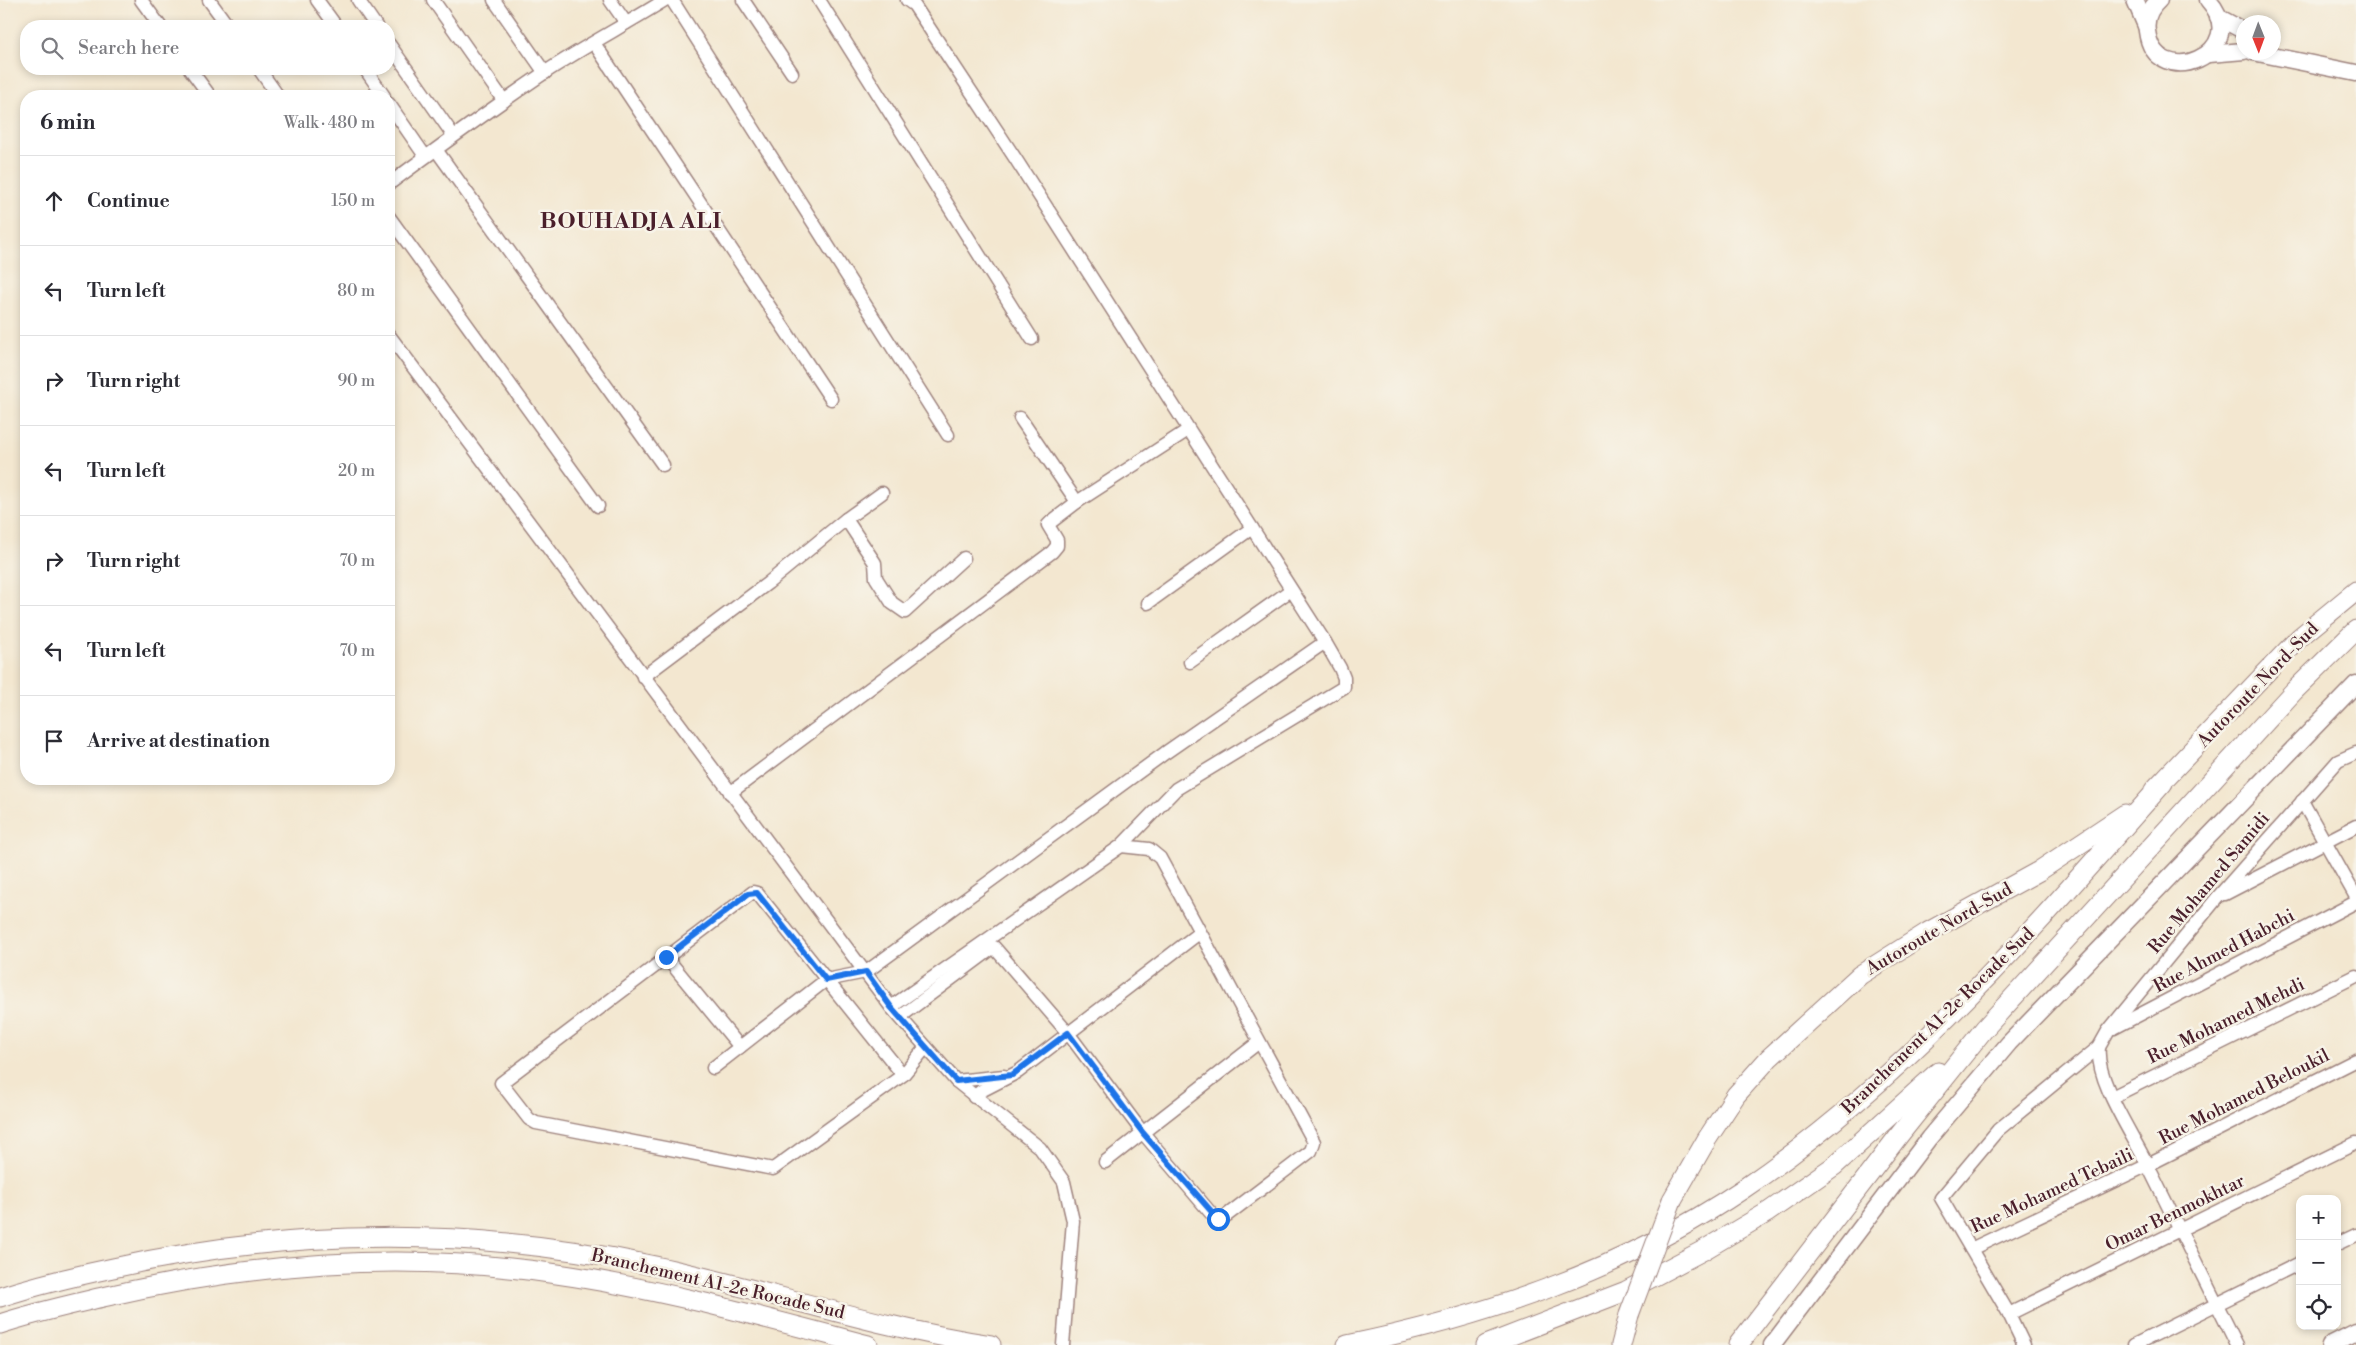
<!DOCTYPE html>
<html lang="en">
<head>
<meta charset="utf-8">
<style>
	:root { --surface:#fff; --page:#f2f2f3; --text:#2b2b33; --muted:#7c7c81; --line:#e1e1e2 }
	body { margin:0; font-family:"Libre Bodoni",serif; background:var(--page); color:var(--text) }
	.controls { position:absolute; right:15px; bottom:15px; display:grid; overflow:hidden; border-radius:10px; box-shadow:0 2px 8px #0003 }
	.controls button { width:45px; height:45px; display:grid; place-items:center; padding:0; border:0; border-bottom:1px solid var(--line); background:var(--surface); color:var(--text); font:25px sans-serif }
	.compass { position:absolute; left:2236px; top:15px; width:45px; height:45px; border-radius:50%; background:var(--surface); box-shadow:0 2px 8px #0003; rotate:179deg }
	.stop { position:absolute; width:15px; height:15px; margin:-11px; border:4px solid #1a73e8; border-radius:50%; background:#fff }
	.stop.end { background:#1a73e8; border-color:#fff; box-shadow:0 1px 5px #0008 }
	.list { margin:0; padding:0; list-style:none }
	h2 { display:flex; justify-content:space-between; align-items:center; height:65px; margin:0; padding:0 20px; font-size:21px }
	h2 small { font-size:16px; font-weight:400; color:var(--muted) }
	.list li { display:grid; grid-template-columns:32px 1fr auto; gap:15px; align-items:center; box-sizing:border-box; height:90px; padding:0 20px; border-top:1px solid var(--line) }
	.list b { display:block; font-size:19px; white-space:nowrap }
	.list em { font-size:16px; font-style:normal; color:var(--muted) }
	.icon { flex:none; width:28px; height:28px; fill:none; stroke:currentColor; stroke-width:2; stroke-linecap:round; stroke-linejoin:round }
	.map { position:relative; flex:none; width:2356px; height:1345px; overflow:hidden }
	.search { position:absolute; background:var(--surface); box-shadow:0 2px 8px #0003; left:20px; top:20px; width:375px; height:55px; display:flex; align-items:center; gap:12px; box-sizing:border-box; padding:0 18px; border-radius:20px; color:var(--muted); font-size:19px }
	.panel { position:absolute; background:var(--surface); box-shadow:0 2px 8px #0003; left:20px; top:90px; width:375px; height:695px; border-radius:20px }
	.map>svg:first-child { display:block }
</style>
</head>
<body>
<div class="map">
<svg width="2356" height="1345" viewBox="0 0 2356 1345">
	<rect width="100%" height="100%" fill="#f7f3e8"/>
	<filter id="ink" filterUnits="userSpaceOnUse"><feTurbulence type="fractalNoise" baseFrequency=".02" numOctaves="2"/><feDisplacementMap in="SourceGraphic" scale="10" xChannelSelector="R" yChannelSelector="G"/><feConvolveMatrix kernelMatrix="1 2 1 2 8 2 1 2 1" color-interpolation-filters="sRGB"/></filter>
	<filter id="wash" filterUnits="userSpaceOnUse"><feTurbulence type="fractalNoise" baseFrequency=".0096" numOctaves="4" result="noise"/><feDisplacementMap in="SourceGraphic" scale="20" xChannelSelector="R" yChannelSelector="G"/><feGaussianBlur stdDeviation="1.12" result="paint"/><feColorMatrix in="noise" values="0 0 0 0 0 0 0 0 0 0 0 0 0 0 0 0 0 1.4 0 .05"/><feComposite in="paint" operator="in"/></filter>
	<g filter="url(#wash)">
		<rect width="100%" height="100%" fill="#f3e7d0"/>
	</g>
	<g filter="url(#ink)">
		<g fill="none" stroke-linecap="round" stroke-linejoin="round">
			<defs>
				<g id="minor">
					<path d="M141 0 160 26"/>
					<path d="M209 0 228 26"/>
					<path d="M317 0 336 26"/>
					<path d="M358 0 376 26"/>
					<path d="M433 0 504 101"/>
					<path d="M494 0 545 73"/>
					<path d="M610 0 626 23"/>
					<path d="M672 0 948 435"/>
					<path d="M743 0 792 73"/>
					<path d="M819 0 1032 339"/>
					<path d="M594 43 831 399"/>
					<path d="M389 44 453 135"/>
					<path d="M190 69 210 96"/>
					<path d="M259 69 278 96"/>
					<path d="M365 69 384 96"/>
					<path d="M389 104 425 156"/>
					<path d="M437 151 663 465"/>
					<path d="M389 184C440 146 491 109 544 73 583 47 625 25 665 0"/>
					<path d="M389 217 598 506"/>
					<path d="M389 335 891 1007 956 1081 1040 1148 1064 1182 1073 1221 1063 1345"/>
					<path d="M1020 418 1077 502"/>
					<path d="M846 519 875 563 876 578 892 603 905 612 964 558"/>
					<path d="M1148 603 1252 528"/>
					<path d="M1190 662 1291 590"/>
					<path d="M643 677 768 583 846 519 882 493"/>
					<path d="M730 793 1052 552 1057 546V540L1048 525 1051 522 1077 502 1188 430"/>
					<path d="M2302 801 2356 897"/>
					<path d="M2225 894 2356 826"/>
					<path d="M666 957 740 1047"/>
					<path d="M891 1007 1121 846 1176 789 1344 687V678L1340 668 1325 642 1015 158 914 5 907 0"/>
					<path d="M900 1017 994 947 1068 1033 1143 1133 1215 1218 1222 1219 1311 1151 1314 1142 1160 858 1149 849 1121 846"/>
					<path d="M2114 1028 2356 902"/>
					<path d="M2099 1047C2095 1081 2134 1136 2149 1168 2178 1227 2208 1286 2237 1345"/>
					<path d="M713 1068 826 980 866 972 1165 753 1325 642"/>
					<path d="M903 1075 757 893 753 892 501 1083 529 1119 536 1123 773 1169 903 1075 926 1047"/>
					<path d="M956 1081 1004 1076"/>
					<path d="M974 1097 981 1091 1018 1072 1199 933"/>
					<path d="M2112 1097 2356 976"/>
					<path d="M1105 1162 1259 1042"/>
					<path d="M2337 1244 2356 1235"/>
					<path d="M1971 1249 2148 1165 2356 1060"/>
					<path d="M2009 1314 2356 1143"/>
					<path d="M2024 1345 2009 1314 1941 1198 1998 1130 2099 1047 2108 1031 2217 898 2338 761 2356 753"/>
					<path d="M2134 1345 2300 1263"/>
				</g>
				<g id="major">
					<path d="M2135 0 2146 26"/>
					<path d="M2159 0C2150 8 2145 19 2147 31 2155 95 2255 52 2208 0"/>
					<path d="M2218 17 2244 31"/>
					<path d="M2253 52 2356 73"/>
					<path d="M2209 54 2244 51"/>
					<path d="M1772 1345 1929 1138 2009 1043 2356 684"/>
					<path d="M2330 1345 2356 1332"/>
				</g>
				<g id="highway">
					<path d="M2154 790 2300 637 2356 591"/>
					<path d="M1672 1200 1707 1139 1736 1095 1769 1058 1860 975 1928 932 2039 871 2125 814"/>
					<path d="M0 1297C37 1285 75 1276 113 1268 290 1228 477 1227 655 1266 768 1290 877 1328 991 1345"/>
					<path d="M0 1324C33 1313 69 1305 103 1297 251 1263 406 1251 557 1274 662 1289 765 1318 868 1345"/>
					<path d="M1347 1345C1487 1316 1623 1270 1743 1189 1905 1080 2034 928 2163 783"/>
					<path d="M1486 1345 1626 1291 1702 1251 1768 1212 1834 1166 1938 1072"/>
					<path d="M1621 1345 1629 1315"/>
					<path d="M1738 1345 1900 1134 1985 1028 2294 691 2356 630"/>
				</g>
			</defs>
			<!-- minor casing -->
			<use href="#minor" stroke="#9e837e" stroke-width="15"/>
			<!-- major casing -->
			<use href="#major" stroke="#9e837e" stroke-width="19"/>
			<!-- highway casing -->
			<use href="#highway" stroke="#9e837e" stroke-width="21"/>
			<!-- minor -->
			<use href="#minor" stroke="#fff" stroke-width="12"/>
			<!-- major -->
			<use href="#major" stroke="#fff" stroke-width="16"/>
			<!-- highway -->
			<use href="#highway" stroke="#fff" stroke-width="19"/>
			<defs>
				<path id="highway-bridge" d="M1629 1315 1672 1200"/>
			</defs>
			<!-- highway-bridge casing -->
			<use href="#highway-bridge" stroke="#9e837e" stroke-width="21" stroke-linecap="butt"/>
			<!-- highway-bridge -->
			<use href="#highway-bridge" stroke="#fff" stroke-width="19"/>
		</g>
	</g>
	<g fill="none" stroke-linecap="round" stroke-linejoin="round" filter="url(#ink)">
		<!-- route -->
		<path stroke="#1a73e8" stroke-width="6" d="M666 957 748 894 757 893 826 980 866 972 891 1007 956 1081 1012 1075 1068 1033 1143 1133 1218 1219"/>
	</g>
	<g text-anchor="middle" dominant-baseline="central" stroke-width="5" stroke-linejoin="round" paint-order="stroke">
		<!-- street labels -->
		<g font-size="18" fill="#4a1f2b" stroke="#f7f3e8">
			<text transform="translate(2258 685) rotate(-46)">Autoroute Nord-Sud</text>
			<text transform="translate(2209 883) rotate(-50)">Rue Mohamed Samidi</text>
			<text transform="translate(1939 929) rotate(-30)">Autoroute Nord-Sud</text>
			<text transform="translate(2224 951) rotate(-28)">Rue Ahmed Habchi</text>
			<text transform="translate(1938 1021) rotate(-44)">Branchement A1-2e Rocade Sud</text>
			<text transform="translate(2226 1021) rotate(-26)">Rue Mohamed Mehdi</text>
			<text transform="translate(2244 1097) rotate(-27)">Rue Mohamed Beloukil</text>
			<text transform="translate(2052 1191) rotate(-25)">Rue Mohamed Tebaili</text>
			<text transform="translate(2175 1213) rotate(-26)">Omar Benmokhtar</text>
			<text transform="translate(718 1284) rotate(13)">Branchement A1-2e Rocade Sud</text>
		</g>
		<!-- district labels -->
		<g font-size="22" font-weight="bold" letter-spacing="1" fill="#4a1f2b" stroke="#f7f3e8">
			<text x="631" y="221">BOUHADJA ALI</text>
		</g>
	</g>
</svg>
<div class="controls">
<button>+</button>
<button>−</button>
<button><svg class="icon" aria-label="locate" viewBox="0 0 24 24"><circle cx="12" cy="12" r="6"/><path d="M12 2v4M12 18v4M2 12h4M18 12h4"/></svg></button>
</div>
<svg class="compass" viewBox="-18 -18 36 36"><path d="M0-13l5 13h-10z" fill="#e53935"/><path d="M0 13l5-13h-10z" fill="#7c7c81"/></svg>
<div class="stop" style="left:1218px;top:1219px"></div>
<div class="stop end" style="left:666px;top:957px"></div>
<div class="search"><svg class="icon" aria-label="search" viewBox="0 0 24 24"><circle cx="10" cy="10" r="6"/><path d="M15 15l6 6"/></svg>Search here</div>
<section class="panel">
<h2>6 min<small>Walk · 480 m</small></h2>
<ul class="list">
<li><svg class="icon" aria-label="ahead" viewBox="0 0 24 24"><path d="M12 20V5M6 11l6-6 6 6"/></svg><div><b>Continue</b></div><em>150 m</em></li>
<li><svg class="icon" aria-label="left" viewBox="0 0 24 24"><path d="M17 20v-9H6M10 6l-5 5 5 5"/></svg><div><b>Turn left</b></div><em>80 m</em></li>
<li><svg class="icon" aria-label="right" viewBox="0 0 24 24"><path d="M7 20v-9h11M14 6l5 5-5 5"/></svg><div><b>Turn right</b></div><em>90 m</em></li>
<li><svg class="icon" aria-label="left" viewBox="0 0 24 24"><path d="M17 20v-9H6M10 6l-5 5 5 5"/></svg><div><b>Turn left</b></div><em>20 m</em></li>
<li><svg class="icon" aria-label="right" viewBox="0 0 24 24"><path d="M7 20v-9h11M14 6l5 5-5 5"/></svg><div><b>Turn right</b></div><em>70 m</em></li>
<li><svg class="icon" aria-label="left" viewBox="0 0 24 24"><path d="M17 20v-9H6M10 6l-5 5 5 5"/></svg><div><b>Turn left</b></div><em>70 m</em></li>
<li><svg class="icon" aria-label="arrive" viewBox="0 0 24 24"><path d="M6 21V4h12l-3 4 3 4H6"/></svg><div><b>Arrive at destination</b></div></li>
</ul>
</section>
</div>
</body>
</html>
